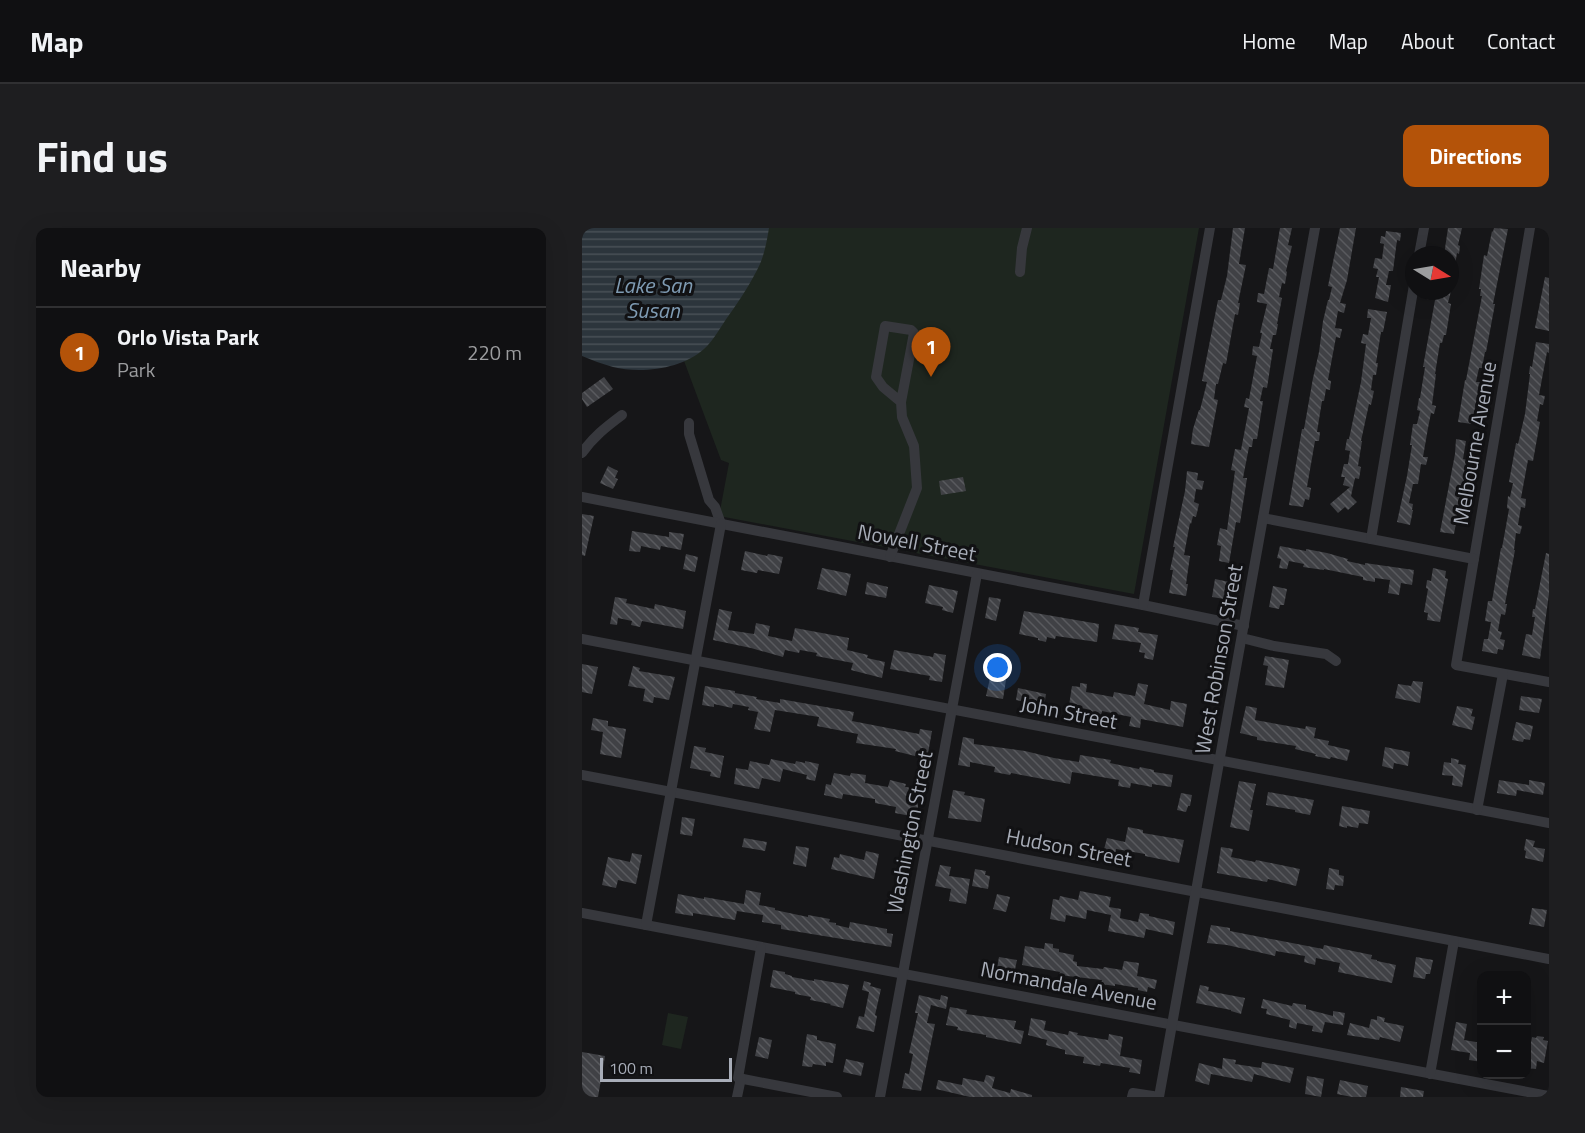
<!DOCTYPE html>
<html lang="en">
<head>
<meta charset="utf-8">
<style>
	:root { --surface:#101012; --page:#1e1e20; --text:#f1f3f6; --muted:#9c9d9f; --line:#303032; --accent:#b45309 }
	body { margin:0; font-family:"Titillium Web",sans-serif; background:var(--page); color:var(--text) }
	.controls { position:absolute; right:18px; bottom:18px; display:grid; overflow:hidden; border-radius:12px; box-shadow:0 6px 24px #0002 }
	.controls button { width:54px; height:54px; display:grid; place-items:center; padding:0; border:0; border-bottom:2px solid var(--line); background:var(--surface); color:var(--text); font:30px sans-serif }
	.compass { position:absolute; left:823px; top:18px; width:54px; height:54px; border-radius:50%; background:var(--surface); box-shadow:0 6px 24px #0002; rotate:101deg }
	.scale { position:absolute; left:18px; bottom:15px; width:132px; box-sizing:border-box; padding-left:6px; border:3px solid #a8adb8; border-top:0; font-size:16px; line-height:21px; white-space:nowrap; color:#a8adb8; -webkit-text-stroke:4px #111113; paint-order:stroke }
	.you { position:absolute; left:416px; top:440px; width:21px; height:21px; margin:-15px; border:4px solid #fff; border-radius:50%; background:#1a73e8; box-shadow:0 0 0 9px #1a73e833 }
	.badge { display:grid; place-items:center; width:39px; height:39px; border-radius:50%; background:var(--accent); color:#fff; font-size:20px; font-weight:700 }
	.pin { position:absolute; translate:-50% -50px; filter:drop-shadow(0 2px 3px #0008) }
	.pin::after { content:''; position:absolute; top:32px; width:21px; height:18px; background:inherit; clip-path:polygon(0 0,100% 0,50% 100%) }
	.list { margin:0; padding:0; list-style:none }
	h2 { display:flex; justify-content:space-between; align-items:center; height:78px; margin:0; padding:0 24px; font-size:26px }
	h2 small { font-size:20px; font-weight:400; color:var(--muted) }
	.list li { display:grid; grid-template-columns:39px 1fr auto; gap:18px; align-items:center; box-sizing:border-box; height:90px; padding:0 24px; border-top:2px solid var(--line) }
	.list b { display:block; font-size:22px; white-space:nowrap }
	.list p { margin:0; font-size:20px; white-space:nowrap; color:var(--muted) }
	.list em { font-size:20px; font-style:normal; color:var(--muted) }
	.map { position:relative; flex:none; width:967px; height:869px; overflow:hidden; border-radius:12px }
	header { display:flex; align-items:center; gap:36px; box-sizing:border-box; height:84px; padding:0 30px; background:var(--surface); border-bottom:2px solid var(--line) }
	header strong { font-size:28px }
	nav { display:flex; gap:33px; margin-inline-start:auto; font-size:21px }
	.intro { display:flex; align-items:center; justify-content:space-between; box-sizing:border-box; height:144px; padding:0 36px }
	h1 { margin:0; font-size:42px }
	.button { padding:15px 27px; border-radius:12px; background:var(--accent); color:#fff; font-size:21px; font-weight:700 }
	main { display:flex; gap:36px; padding:0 36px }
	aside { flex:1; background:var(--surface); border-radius:12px; box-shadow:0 6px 24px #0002 }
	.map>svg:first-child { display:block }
</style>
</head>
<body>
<header>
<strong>Map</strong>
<nav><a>Home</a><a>Map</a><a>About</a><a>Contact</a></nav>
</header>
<div class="intro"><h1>Find us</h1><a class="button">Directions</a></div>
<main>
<aside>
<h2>Nearby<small></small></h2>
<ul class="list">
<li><span class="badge">1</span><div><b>Orlo Vista Park</b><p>Park</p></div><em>220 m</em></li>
</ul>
</aside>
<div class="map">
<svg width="967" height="869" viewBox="0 0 967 869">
	<defs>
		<pattern id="water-rules" width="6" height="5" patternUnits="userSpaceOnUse" patternTransform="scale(1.5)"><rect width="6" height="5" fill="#2c353c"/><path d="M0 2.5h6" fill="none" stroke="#485056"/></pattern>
		<pattern id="building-back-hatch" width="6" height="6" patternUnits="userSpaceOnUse" patternTransform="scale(1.5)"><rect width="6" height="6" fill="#404145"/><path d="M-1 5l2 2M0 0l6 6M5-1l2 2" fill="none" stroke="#595a5e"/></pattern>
	</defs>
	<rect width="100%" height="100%" fill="#161618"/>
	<!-- park -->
	<g fill="#1e261f">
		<path d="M114 0H617L552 366 137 288 147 235 139 232 77 66Z"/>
		<path d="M86 785 106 789 99 821 80 817Z"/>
	</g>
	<!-- water -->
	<path fill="url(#water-rules)" d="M0 0H187C185 12 183 24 178 36 170 53 158 72 147 87 139 98 132 112 122 121 100 141 59 146 31 139 20 136 10 132 0 128Z"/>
	<!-- building -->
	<g fill="url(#building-back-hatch)">
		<path d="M651 0H663L657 36 664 37 656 75H658L656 87 653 86 644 136 641 135 636 156H634L632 171 636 172 627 219 609 216 611 201 617 182H618L625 154 620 153 636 72H639L645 48Z"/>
		<path d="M698 0H710L706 17 710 18 704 43 705 44 703 56 700 55 697 69 700 70 695 96H696L694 107H691L688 121H691L685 160 681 159 678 173H681L675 211H671L670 219H667L661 250H665L658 295 654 294 647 335 637 333 639 318 635 317 638 300 645 302 653 243 649 242 653 221 659 222 667 180 662 179 664 170 667 171 675 128 670 127 671 118 677 119 680 105H678L685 76 675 74 676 65 682 66 687 40 691 41Z"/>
		<path d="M758 0H774L765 52 758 75 764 76 762 85 756 83 753 100 760 101 758 110 754 109 746 152 749 153 748 162 744 161 742 173H740L735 204H738L737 213H733L725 259 729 260 727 272 723 271 721 279 707 277 720 201H722L731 150 737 124 741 93 746 72H747L750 59 746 58Z"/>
		<path d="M866 0H880L876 17 878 18 877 26 875 25 872 43 868 42V27H862Z"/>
		<path d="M912 0 926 1 911 76H913L904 124H903L900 140H897L894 154H898L890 196 876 194 883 152H884L900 68H898L899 61H897L902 27 905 28 910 3 911 4Z"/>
		<path d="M804 3 819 5 818 13 815 12 811 43H807L804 57H809L806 74 793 70 797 49H794L796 41 791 40 793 30 800 31 802 16 798 15 799 8 803 9Z"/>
		<path d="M963 49 967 50V103L953 100Z"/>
		<path d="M846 63H869L866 75 869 76 864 107H862L860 115H858L853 146H854L850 177 854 178 852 186 849 185 846 200 841 229H846L844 237 839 236 836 256H831L827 275 831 276 830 282H831L828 297 815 294 825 248 830 217H828L831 196H835L838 183 835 182 837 170H838L843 139H841L853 72 844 71Z"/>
		<path d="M786 81 805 84 801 104H799L794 135H796L794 147H791L789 162 792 163 789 177 787 176 779 213H780L776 238 779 239 777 251 773 250 769 268 775 274 766 282 763 279 756 285 748 276 768 259 761 257 763 249H759L762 236H766L768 223 763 222 765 211H767L779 154 784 116 779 115 781 106 786 107 789 90H785Z"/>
		<path d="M954 114 967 116V125L965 124 957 167 963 168 961 177 958 176 955 193 958 194 951 233 946 232 939 270 944 271 943 280 939 279 936 297 940 298 938 306 934 305 932 322H933L923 376H925L923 387 919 386 916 403 920 404 918 411 923 412 921 422 916 421 915 426 900 423 902 411H906L909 394 903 393 906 373H910L919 320H920L927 281 925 280 926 268 928 269 931 255 927 254 934 215 936 216 943 186 948 146H947L948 138 950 139Z"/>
		<path d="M22 149 31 161 5 179 0 171V165Z"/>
		<path d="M874 211 884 213 881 231 885 232 878 280 877 279 872 306 858 304 873 226Z"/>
		<path d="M26 238 36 243 33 250 36 251 31 261 18 255Z"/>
		<path d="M605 243 616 245 615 252 622 253 620 262 614 261 612 274 617 276 614 289 611 288 609 296 608 295 602 327 608 328 604 356H606L604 368 587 365 591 342H588L593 319H591L603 263Z"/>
		<path d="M381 249 384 263 359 267 357 253Z"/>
		<path d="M0 286 12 288 3 328 0 327Z"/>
		<path d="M50 303 87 309V304L102 306 99 322 79 318 78 322 59 318 58 324 47 323Z"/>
		<path d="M698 318 724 323V321L745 325 766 331 765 333 783 337V335L832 342 830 357 819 355 817 367 806 365 808 352 793 350V354L781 352V349L742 341V342L721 339 722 336 707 333 705 341 697 340 699 331 695 330Z"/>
		<path d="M163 323 185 328 186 326 201 329 197 346 176 342 175 345 159 342Z"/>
		<path d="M964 325 967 326V366L958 431 940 427 944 406 950 407 953 389H950L951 381H953Z"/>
		<path d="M104 326 116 329 113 344 101 341Z"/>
		<path d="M240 340 269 346 264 368 235 361Z"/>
		<path d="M851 340 864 343 863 350 866 351 858 394 845 392 846 385 842 384 846 361 844 360 845 352 849 353Z"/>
		<path d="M633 351 652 355 649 372 630 369Z"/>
		<path d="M285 354 306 359 304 370 283 366Z"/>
		<path d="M347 357 376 363 371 385 360 382 361 379 343 375Z"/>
		<path d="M691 358 705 361 702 377H698L697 381 687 379Z"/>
		<path d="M33 369 45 371 44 375 72 381 73 376 104 383 101 401 60 393 58 399 49 397 50 393 36 390 35 397 28 396Z"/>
		<path d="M407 369 419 371 414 393 403 390Z"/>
		<path d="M137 381 150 384 146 402 172 406 174 395 188 398 186 408 210 413 213 400 267 410 265 422 286 427 285 430 303 434 300 450 269 442 271 435 234 428 235 425 218 422 217 425 203 422 201 429 169 420 131 412Z"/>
		<path d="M442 383 517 396 515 414 474 408 473 411 465 409 464 414 456 412V410L437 406Z"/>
		<path d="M533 396 557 400 556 404 576 407 571 432 562 430 563 425 557 424 559 415 530 411Z"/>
		<path d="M312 422 351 429 352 425 364 427 360 454 347 452 348 448 308 441Z"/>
		<path d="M683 428 707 432 702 460 683 457 686 438 681 437Z"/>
		<path d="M0 436 16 439 10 466 0 464Z"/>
		<path d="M51 438 58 440 57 443 93 449 87 472 72 469 71 475 61 473 63 461 46 458Z"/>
		<path d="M408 450 424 452 421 471 404 468Z"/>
		<path d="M831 453 841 454 838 475 813 470 816 456 829 458Z"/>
		<path d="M498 455 505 456 504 464 531 469 532 464 553 468 556 455 566 457 562 476 588 482 589 473 605 476 601 499 559 491 558 500 547 498 549 489 520 483 519 487 508 485 509 482 495 479 494 486 486 484 490 458 498 459Z"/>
		<path d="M123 458 153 463V465L175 469 174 471 198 475V471L272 484 270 493 337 506 338 501 350 503 345 531 313 523 314 521 274 515 276 506 235 498 237 489 193 482 188 504 172 501 176 484 166 482 167 479 151 476 150 480 132 476V479L120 477Z"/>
		<path d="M436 460 464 466 462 478 434 472Z"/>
		<path d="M939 468 960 471 957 485 937 482Z"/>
		<path d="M664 478 675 480 673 492 723 501 724 498 734 500 732 510 747 513 746 517 768 522 765 533 749 529 748 531 733 528 734 526 713 521 714 518 675 512V509L658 505Z"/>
		<path d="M875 478 891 481 889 488 893 489 890 502 870 497Z"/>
		<path d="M11 490 26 493V498L44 501 39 530 18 526 21 504 9 502Z"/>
		<path d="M934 494 951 498 948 512 942 511 941 514 930 512Z"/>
		<path d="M381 509 392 511V516L443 523 472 530 497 534 498 527 529 532 528 535 557 541 558 539 572 542V544L591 547 589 559 570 556V559L549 555 548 560 536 558 537 552 490 544 488 556 429 545 428 547 412 544 413 539 388 534V539L376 537Z"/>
		<path d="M112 518 124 520 123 524 142 528 138 550 128 548 129 544 108 540Z"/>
		<path d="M803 519 828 524 826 538 812 535 811 541 800 538Z"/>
		<path d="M869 530 877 532 876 536 884 537 880 559 870 557 871 548 860 547 862 534 869 535Z"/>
		<path d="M189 531 213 536 214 533 223 535V533L237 536 233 553 224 551 225 547 201 541 198 554 180 550 177 561 152 556 154 540 166 542 168 533 187 537Z"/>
		<path d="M252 545 268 548 269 545 284 547 283 555 306 559 308 552 324 556 323 559 339 561 334 589 313 585 314 579 293 575V571L261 566 260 571 242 567 244 556 249 557Z"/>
		<path d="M917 552 947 557V552L963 555 961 567 935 562 934 568 915 565Z"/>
		<path d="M657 553 674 556 668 582H671L667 603 648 599Z"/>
		<path d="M371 562 383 564 382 567 403 571 399 594 366 590Z"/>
		<path d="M686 564 732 572 728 587 713 584V582L684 577Z"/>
		<path d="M599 565 610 567 608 578H606L604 584 595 582Z"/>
		<path d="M760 578 788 583 786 596 777 595 776 600 765 598V600L757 598Z"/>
		<path d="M100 589 113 591 110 608 98 606Z"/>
		<path d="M546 599 561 602V605L602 612 597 635 563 628V626L534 621 533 628 521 625 525 610 543 614Z"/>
		<path d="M162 610 185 614 183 623 160 619Z"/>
		<path d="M944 611 953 613 951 619 963 621 961 634 943 630 944 623 942 622Z"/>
		<path d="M214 618 227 620 224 639 211 636Z"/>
		<path d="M639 619 651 621 649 629 673 634 674 632 718 641 714 658 686 651 685 654 635 645Z"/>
		<path d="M284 623 297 626 292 651 249 641 252 629 257 630 258 626 282 632Z"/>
		<path d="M50 625 60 627 54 656 36 652 34 660 20 657 26 629 48 634Z"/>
		<path d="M358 637 369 639 367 648 388 651 384 676 367 673 369 661 353 658Z"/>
		<path d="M747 640 757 642V647L762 648 761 658 753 657 752 662 744 661Z"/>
		<path d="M393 641 404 643 403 647 408 648 406 661 390 658Z"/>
		<path d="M164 662 179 665 177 677 193 680V682L226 689V687L248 691 247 694 254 695V697L267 700 268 694 305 701V705L311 706 309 719 199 701V697L180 694 181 687 155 683 153 692 111 685V688L93 685 96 666 122 671V669L162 676Z"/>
		<path d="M498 663 529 669 527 679 539 681 538 690 556 694 558 685 567 686V688L593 694 591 707 564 701 562 710 526 703 529 687 505 682 504 691 484 687 483 694 468 691 471 671 477 672 478 668 496 672Z"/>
		<path d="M415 666 428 669 424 684 411 681Z"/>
		<path d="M950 680 965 682 962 699 947 696Z"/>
		<path d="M629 697 648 700V703L741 721 742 717 790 727 789 731 795 732V733L814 737 810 755 756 744 758 735 734 730 733 737 722 734 723 728 694 723 693 728 645 717 625 715Z"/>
		<path d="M463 715 471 716V720L477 721V724L492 727 491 733 495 734V738L521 741 522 739 540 742 542 733 557 735 555 748 575 752 573 761 566 759 565 764 556 762V760L533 756V758L519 756 520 752 477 747 478 744 440 737 443 718 462 721Z"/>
		<path d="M417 729 435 732 432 746 422 744 423 742 415 740Z"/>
		<path d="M834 729 851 732 848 746H844L843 751 831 749Z"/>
		<path d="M191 742 203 744V746L210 748V749L232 753V751L267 757 261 780 248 777 249 776 228 772 229 769 213 766V764L188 759Z"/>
		<path d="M282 753 289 755 288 758 299 761 293 787 295 788 292 804 274 800 277 788 282 789 287 764 280 762Z"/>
		<path d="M618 757 627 759 626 763 663 770 659 786 649 783V782L614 775Z"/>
		<path d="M337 767 358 772 359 767 366 769 364 781 349 777 345 795 353 796 339 863 320 860 323 845 327 846 331 826 327 825 336 785H333Z"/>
		<path d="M681 771 710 778 711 775 724 777V781L751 788V783L763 785 761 797 743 794 740 805 730 803 731 798 715 795 714 801 707 799 708 792 684 786 685 781 679 780Z"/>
		<path d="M368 779 385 782 384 786 434 793 432 801 442 803 439 816 404 809V807L375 802 376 799 364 797Z"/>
		<path d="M795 788 803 790 802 794 822 798 818 814 798 809 797 812 765 807 768 795 787 800 789 791 795 792Z"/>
		<path d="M449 790 464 793 462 802 486 807 487 803 496 805 495 807 526 812 527 806 541 809 538 828 560 832 558 846 547 844 548 840 519 835 518 838 501 835 502 829 483 826V822L464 817 465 812 446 807Z"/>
		<path d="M874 794 885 796 882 812 900 815V834L887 832 888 825 869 822Z"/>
		<path d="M225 806 235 808V812L254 816 251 835 244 834V838L231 836 230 839 220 838Z"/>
		<path d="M955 808 962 809 961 812 966 813 962 835 955 833 954 841 945 840V837L950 809 954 810Z"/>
		<path d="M177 809 190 812 186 831 173 828Z"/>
		<path d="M0 824 23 828 16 869H0Z"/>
		<path d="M641 830 654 832 653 836 679 840 680 834 712 840 708 855 672 846 670 854 629 846 627 857 613 853 617 835 640 841Z"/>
		<path d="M264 831 282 835 279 848 261 844Z"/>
		<path d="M404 847 413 849 410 860 428 865 429 861 450 867V869H388L354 861 356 852 380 857 381 850 402 854Z"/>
		<path d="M725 848 742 851 739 869 723 866Z"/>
		<path d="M758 852 786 858 784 869H770L755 866Z"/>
		<path d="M819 859 842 863 841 869H818Z"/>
	</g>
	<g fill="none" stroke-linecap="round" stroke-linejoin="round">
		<!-- minor -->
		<g stroke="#37383d" stroke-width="10">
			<path d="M948 0 874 437 967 454"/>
			<path d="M837 27 842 0"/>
			<path d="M438 44 440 20 445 0"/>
			<path d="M107 195V206L127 272 133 279 139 296"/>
			<path d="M0 225C11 209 24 199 40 187"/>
			<path d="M0 269 561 377 662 398"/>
			<path d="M681 290 892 331"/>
			<path d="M789 311 832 57"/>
			<path d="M308 329 335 260 332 218 320 189 319 174 332 105 329 102 303 98 294 149 301 159 319 174"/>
			<path d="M561 377 628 0"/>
			<path d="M660 410 692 418 744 426 754 433"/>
			<path d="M0 411 967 595"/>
			<path d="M0 547 967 731"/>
			<path d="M895 582 921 446"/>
			<path d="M0 685 967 868"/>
			<path d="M64 697 139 296"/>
			<path d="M179 720 156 850 255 869"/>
			<path d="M848 846 872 713"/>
			<path d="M155 869 159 850"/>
			<path d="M298 869 395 346"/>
			<path d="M550 869 551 865 577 869 733 0"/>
		</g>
	</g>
	<g text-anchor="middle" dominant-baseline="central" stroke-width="6" stroke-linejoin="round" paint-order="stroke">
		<!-- street labels -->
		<g font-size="21" fill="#a8adb8" stroke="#111113">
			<text transform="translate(892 215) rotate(-80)">Melbourne Avenue</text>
			<text transform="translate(335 314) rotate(11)">Nowell Street</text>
			<text transform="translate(636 431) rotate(-80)">West Robinson Street</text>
			<text transform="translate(487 484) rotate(11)">John Street</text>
			<text transform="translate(327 604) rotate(-79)">Washington Street</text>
			<text transform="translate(487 619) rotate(11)">Hudson Street</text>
			<text transform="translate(487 757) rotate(11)">Normandale Avenue</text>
		</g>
		<!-- water labels -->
		<g font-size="22" font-style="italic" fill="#7f9bb3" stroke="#111113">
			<text x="71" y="57">Lake San<tspan x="71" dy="25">Susan</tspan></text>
		</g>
	</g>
</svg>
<div class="controls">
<button>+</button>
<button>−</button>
</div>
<svg class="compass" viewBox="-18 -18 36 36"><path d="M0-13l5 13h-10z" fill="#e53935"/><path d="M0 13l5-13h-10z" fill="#9c9d9f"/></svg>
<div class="scale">100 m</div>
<div class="you"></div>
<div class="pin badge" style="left:349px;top:149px">1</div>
</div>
</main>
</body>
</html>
